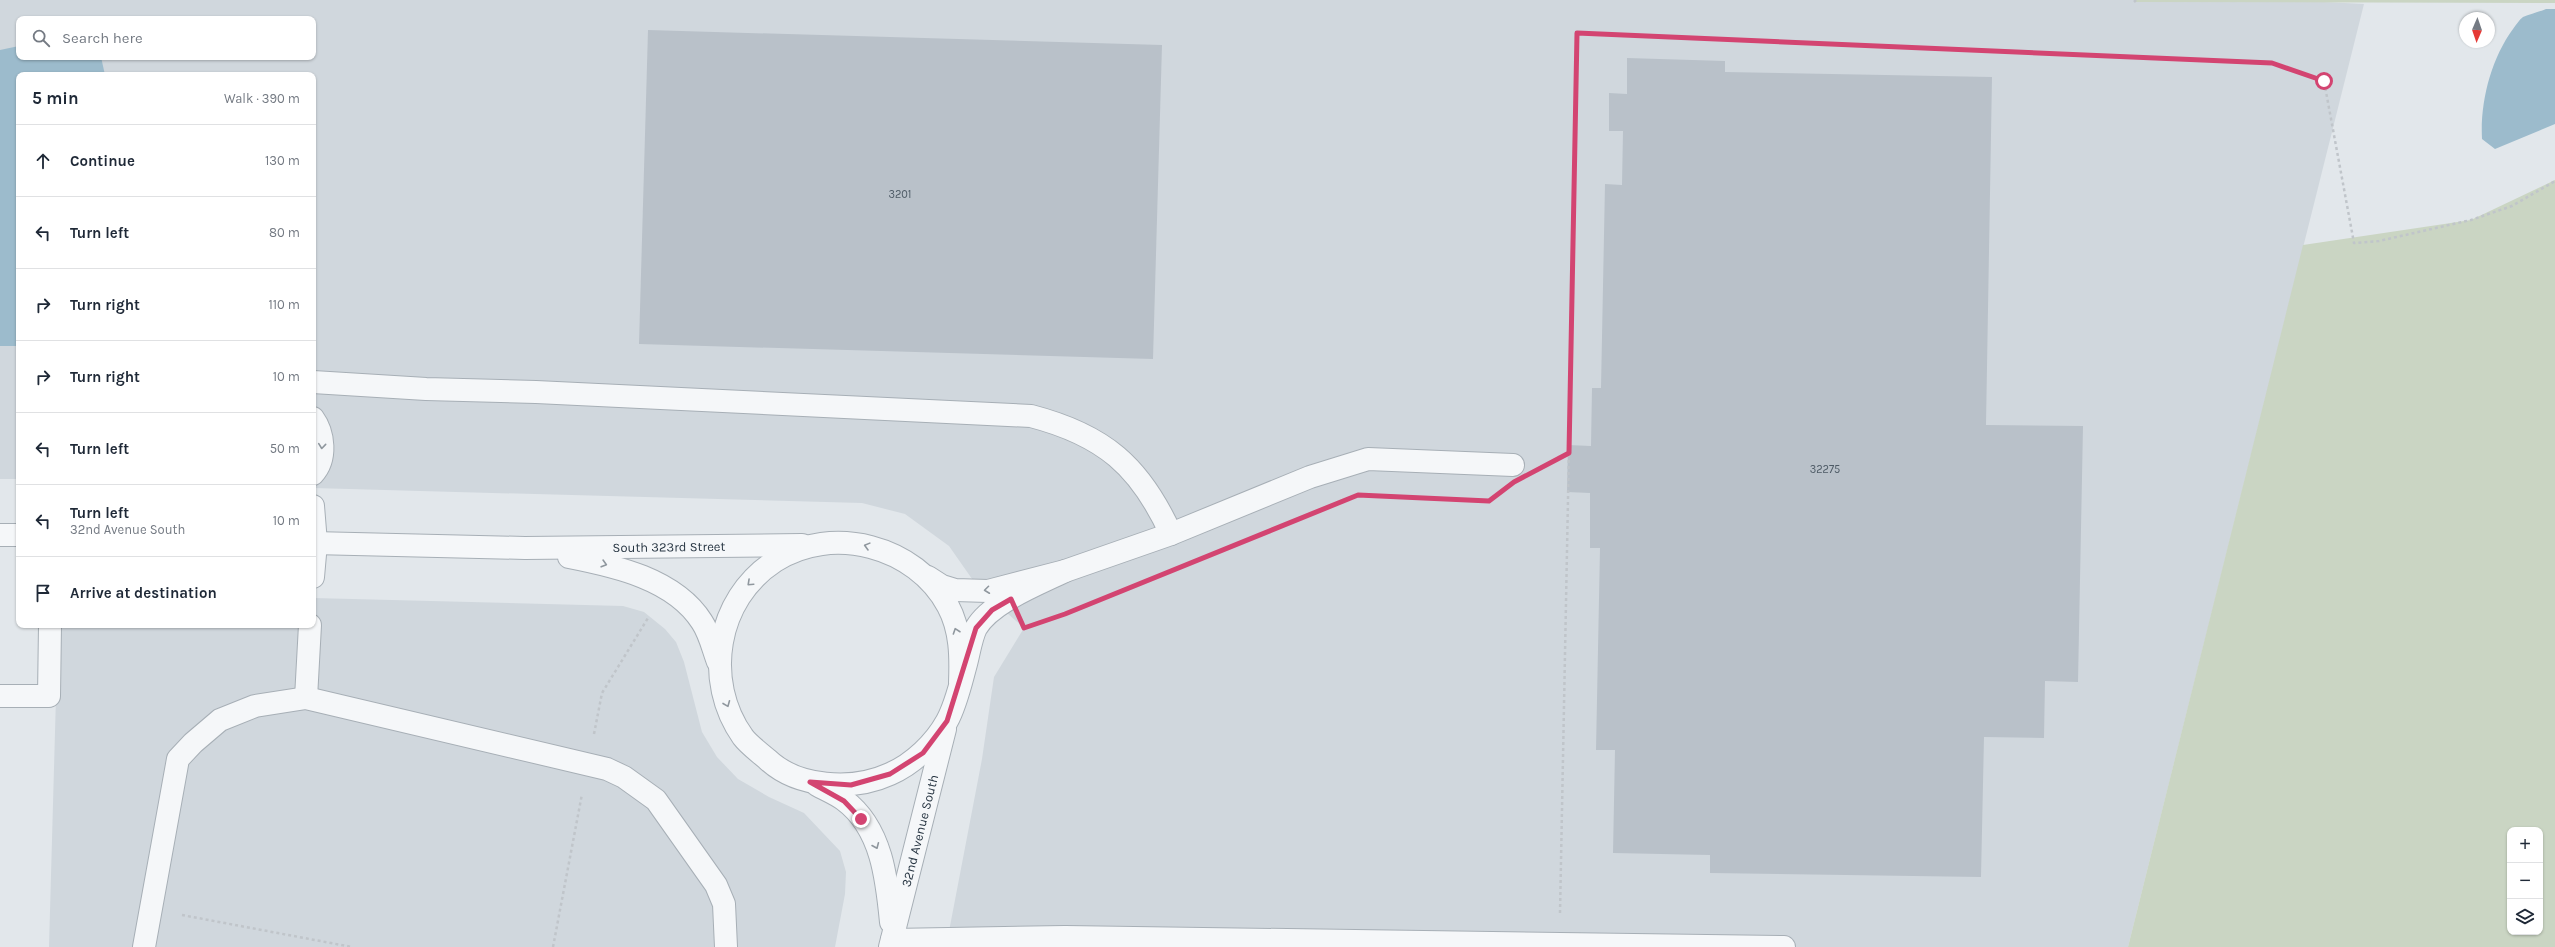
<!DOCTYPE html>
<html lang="en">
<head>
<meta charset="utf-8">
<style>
	:root { --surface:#fff; --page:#f6f6f7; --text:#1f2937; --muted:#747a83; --line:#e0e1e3 }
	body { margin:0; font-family:Karla,sans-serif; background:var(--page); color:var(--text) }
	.controls { position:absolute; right:12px; bottom:12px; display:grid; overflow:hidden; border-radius:8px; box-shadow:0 1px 3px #0004 }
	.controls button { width:36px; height:36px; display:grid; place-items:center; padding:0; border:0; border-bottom:1px solid var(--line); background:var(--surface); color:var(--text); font:20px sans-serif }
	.compass { position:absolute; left:2459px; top:12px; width:36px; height:36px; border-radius:50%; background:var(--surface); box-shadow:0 1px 3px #0004; rotate:182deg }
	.stop { position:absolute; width:12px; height:12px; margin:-9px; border:3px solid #d34471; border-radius:50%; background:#fff }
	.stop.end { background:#d34471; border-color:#fff; box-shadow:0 1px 4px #0008 }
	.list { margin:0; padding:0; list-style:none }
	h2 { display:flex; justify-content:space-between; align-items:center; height:52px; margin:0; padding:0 16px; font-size:17px }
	h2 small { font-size:13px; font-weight:400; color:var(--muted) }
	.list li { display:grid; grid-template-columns:26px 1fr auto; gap:12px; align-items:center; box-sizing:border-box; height:72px; padding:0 16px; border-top:1px solid var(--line) }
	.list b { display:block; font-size:15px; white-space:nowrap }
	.list p { margin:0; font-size:13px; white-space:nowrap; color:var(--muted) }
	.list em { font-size:13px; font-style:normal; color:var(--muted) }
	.icon { flex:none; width:22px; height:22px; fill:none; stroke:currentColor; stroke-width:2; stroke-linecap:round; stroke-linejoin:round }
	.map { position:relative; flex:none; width:2555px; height:947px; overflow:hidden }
	.search { position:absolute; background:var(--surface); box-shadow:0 1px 3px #0004; left:16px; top:16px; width:300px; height:44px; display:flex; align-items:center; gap:10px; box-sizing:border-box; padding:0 14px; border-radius:8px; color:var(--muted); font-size:15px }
	.panel { position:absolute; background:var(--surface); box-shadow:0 1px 3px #0004; left:16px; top:72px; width:300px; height:556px; border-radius:8px }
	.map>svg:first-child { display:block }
</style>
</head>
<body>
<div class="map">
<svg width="2555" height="947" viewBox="0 0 2555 947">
	<rect width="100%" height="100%" fill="#e2e7eb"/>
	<!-- built -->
	<g fill="#d0d7dd" fill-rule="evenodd">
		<path d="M0 0H2285L2364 4 2128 947H946L982 759 994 677 1024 628 977 586 949 546 905 514 862 503 313 488V75H19V479H0ZM19 19H313V57H19Z"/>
		<path d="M313 598 623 606 644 612 665 629 676 642 684 662 702 732 717 757 738 779 769 797 804 813 840 851 846 872 845 894 835 947H49L58 625H313Z"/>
	</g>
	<!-- green -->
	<g fill="#cad5c3" fill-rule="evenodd">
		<path d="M2136 0H2555V3L2134 2Z"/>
		<path d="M2555 180V947H2128L2303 245 2471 220ZM2510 830H2540V932H2510Z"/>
	</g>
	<!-- water -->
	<g fill="#9cbbcc">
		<path d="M2546 9H2555V124L2495 149 2482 139C2480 102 2491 59 2513 29 2516 25 2519 20 2523 17 2530 14 2539 12 2546 9Z"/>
		<path d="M19 46V57H101L105 75H19V346H0V50Z"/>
	</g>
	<!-- building -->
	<g fill="#b9c1c9">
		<path d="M648 30 1162 45 1153 359 639 344Z"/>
		<path d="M1627 58 1725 61V72L1992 77 1986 425 2083 426 2078 682 2045 681 2044 738 1984 737 1981 877 1710 873V855L1613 853 1615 750H1596L1600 548H1590V493L1567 492 1568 445 1591 446 1592 388H1601L1605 184 1622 185 1623 131H1609V93L1627 94Z"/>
	</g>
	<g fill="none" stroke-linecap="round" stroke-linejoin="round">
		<defs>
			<g id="minor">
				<path d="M313 382 426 389 536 392 1031 416C1104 435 1140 466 1171 534"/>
				<path d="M313 418C324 433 327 459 313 474"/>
				<path d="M313 506 316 543 313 577"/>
				<path d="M0 535H19"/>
				<path id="s1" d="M313 543 525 548 802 545"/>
				<path d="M569 557C615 566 675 579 702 622 710 634 713 649 718 662"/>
				<path d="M928 577 942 586 955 590 988 591 1065 571 1171 534 1310 477 1368 459 1513 465"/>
				<path d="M960 683C961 657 961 630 948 606 916 546 832 524 775 561 716 599 703 681 743 737 749 745 759 752 767 759 797 788 853 791 890 774 913 764 935 743 947 721 956 705 961 682 966 664 969 653 971 638 976 628 991 602 1039 584 1065 571"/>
				<path d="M0 696H49L50 625"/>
				<path d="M306 698 310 625"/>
				<path d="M817 785C826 790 836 794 844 800 882 828 887 880 891 922"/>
				<path d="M892 940 1065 937 1784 947"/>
				<path d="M144 947 178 759 193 743 220 720 255 706 306 698 607 769 624 777 656 800 716 885 724 904 726 947"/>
				<path id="s2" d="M890 947 945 729"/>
			</g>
		</defs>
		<!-- minor casing -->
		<use href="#minor" stroke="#a7afb6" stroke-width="24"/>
		<!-- path -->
		<g stroke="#c0c5ca" stroke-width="2.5" stroke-dasharray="3 3" stroke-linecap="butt">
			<path d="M2134 2 2136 0"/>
			<path d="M1543 467 1569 453"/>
			<path d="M1361 495 1489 501 1495 496"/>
			<path d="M1025 628 1065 614 1342 502"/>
			<path d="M594 734 602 693 648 618"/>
			<path d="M1560 913 1577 33 2272 63 2324 81 2354 243 2379 241 2471 220 2512 206 2555 181"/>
			<path d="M182 915 352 947"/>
			<path d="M553 947 582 794"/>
		</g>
		<!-- minor -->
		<use href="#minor" stroke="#f5f7f9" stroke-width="22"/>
	</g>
	<!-- one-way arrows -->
	<defs><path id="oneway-chevron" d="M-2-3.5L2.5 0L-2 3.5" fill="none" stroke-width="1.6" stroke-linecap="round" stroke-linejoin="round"/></defs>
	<g stroke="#8f979e">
		<use href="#oneway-chevron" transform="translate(322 446) rotate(96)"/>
		<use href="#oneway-chevron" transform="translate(867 546) rotate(-165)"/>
		<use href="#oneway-chevron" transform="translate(604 564) rotate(16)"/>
		<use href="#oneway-chevron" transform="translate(750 583) rotate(137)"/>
		<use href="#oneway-chevron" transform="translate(987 590) rotate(173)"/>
		<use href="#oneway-chevron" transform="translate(956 631) rotate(-109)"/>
		<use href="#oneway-chevron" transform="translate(727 704) rotate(68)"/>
		<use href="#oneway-chevron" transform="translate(876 846) rotate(67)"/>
	</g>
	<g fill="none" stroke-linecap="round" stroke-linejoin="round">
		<!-- route -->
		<path stroke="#d34471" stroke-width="5" d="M861 819 844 801 810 782 851 785 890 774 923 753 947 721 976 628 992 610 1011 599 1024 628 1065 614 1358 495 1489 501 1514 482 1569 453 1577 33 2272 63 2324 81"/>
	</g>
	<g text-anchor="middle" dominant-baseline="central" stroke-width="4" stroke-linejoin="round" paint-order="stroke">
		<!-- number labels -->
		<g font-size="11" fill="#4d5a65">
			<text x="900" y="194">3201</text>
			<text x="1825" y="469">32275</text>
		</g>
		<!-- street labels -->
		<g font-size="13" fill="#293744" stroke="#f2f5f8">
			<text stroke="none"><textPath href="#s1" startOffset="356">South 323rd Street</textPath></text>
			<text stroke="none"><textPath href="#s2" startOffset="120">32nd Avenue South</textPath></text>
		</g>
	</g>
</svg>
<div class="controls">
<button>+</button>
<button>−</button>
<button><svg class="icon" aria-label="layers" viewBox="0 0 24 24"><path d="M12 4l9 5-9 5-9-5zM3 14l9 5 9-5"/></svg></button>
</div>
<svg class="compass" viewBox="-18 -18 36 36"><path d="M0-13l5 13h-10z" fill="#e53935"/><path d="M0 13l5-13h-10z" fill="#747a83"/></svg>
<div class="stop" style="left:2324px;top:81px"></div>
<div class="stop end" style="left:861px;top:819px"></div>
<div class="search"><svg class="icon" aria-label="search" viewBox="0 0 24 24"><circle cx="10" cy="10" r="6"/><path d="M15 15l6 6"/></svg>Search here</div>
<section class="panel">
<h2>5 min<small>Walk · 390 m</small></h2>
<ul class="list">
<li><svg class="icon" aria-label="ahead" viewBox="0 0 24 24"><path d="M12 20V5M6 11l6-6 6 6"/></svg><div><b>Continue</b></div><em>130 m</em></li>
<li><svg class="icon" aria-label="left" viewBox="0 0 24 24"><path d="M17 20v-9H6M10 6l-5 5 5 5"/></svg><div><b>Turn left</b></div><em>80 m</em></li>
<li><svg class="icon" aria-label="right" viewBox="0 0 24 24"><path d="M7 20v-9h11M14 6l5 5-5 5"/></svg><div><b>Turn right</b></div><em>110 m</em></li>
<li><svg class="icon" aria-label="right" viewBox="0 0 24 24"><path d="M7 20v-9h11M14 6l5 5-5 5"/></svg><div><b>Turn right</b></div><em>10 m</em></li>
<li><svg class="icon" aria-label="left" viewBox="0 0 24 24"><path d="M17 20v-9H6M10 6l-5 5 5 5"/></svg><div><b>Turn left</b></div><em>50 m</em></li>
<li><svg class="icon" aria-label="left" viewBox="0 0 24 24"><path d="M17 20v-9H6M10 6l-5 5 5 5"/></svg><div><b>Turn left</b><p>32nd Avenue South</p></div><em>10 m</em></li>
<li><svg class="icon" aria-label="arrive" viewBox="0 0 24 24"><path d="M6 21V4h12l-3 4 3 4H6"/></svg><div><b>Arrive at destination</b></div></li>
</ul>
</section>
</div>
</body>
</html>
